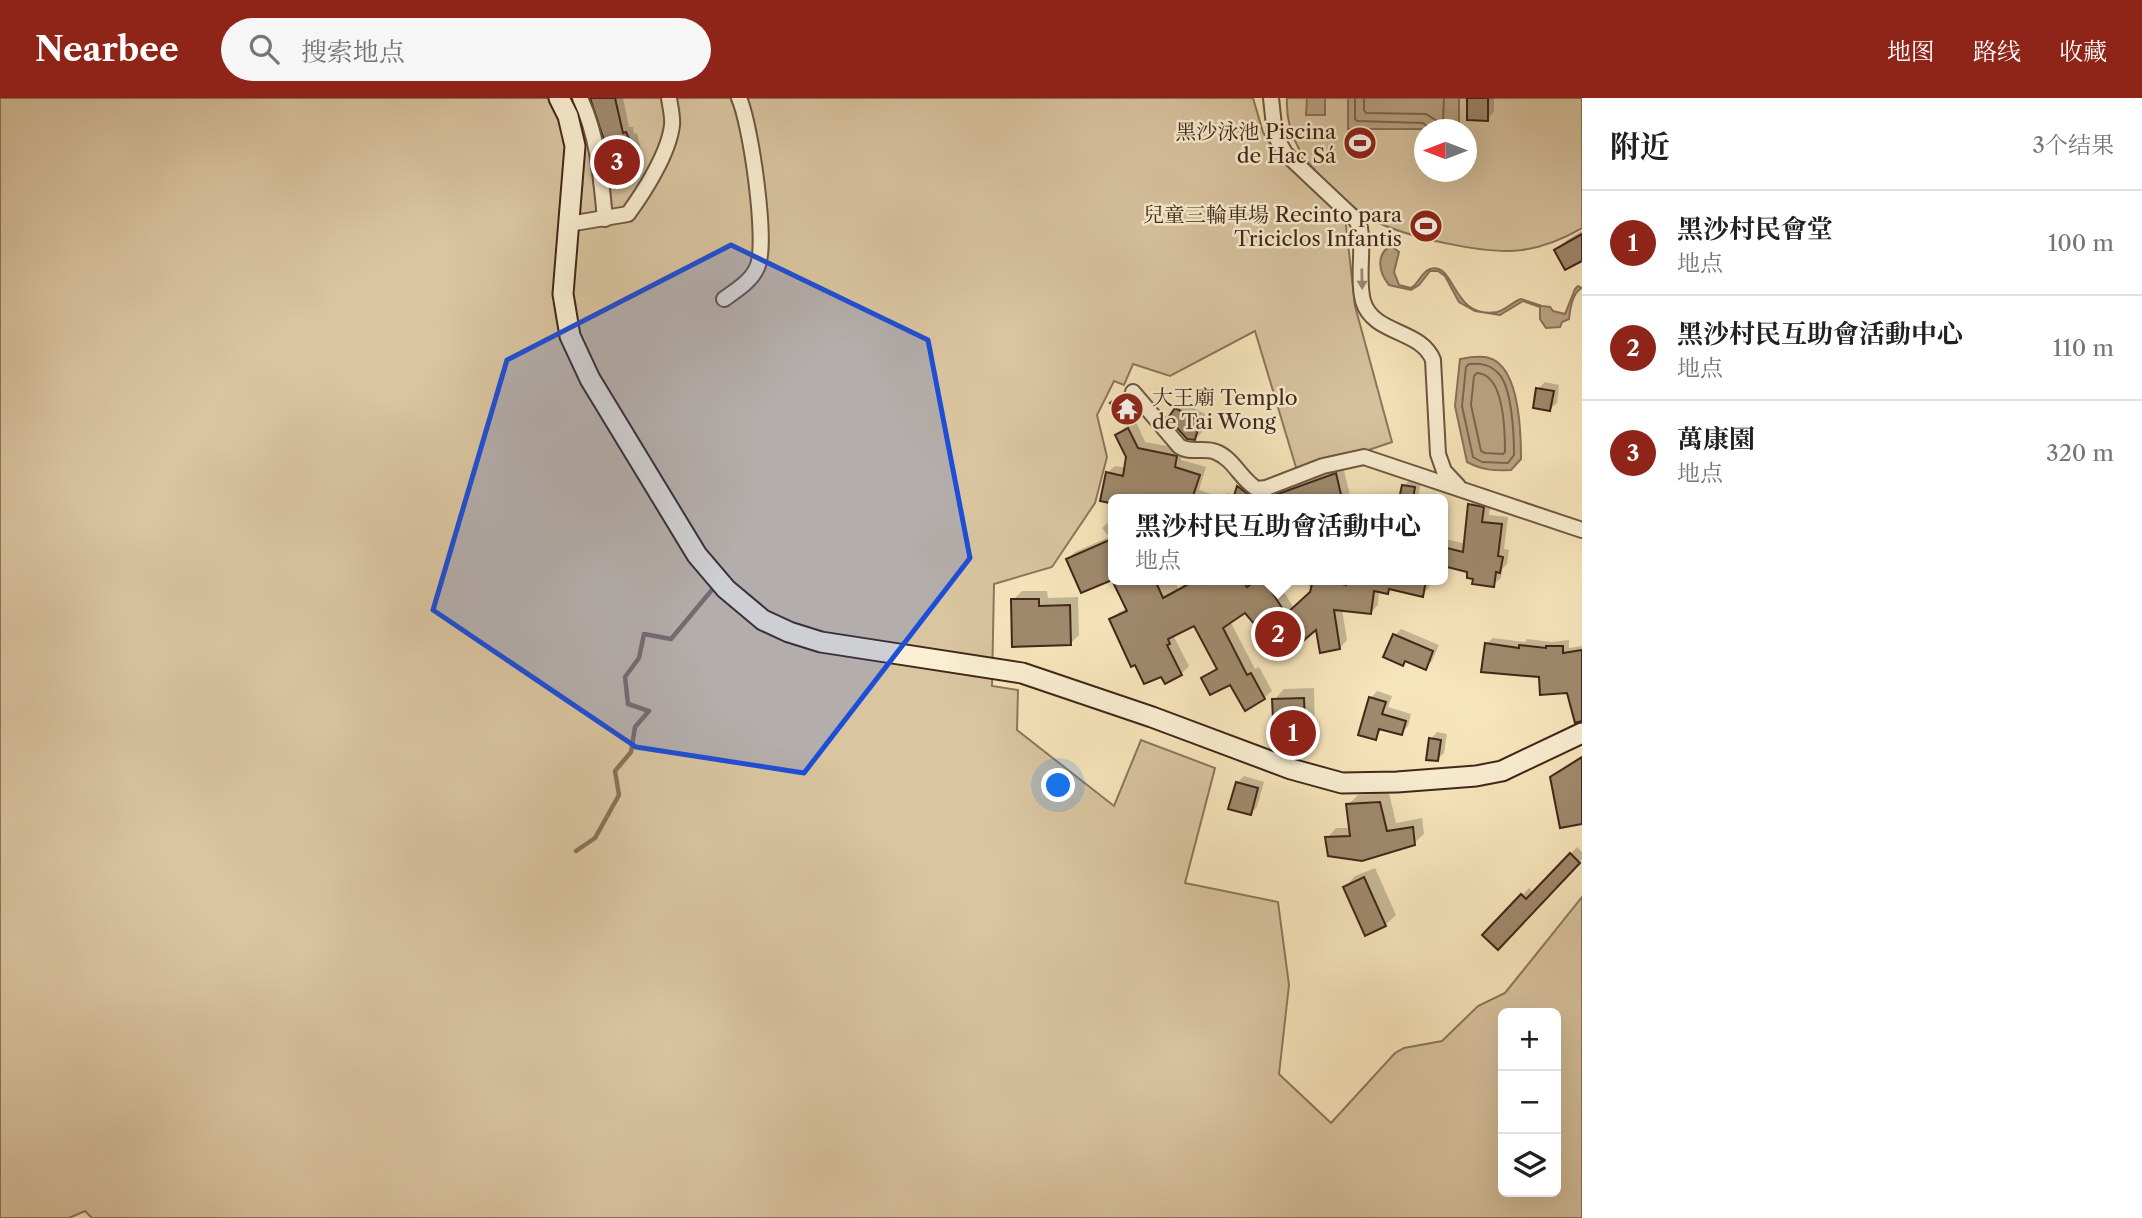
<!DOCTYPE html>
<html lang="zh">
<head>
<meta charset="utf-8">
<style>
	:root { --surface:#fff; --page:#f6f6f6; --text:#202124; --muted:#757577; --line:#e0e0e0; --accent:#8f2418 }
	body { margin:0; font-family:"Libre Caslon Text","Noto Serif SC",serif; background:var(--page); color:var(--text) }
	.controls { position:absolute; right:21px; bottom:21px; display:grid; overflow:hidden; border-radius:10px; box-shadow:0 7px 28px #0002 }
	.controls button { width:63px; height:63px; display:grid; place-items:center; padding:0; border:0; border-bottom:2px solid var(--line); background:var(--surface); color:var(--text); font:35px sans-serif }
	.compass { position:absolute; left:1414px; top:21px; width:63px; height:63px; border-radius:50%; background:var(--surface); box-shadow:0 7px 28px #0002; rotate:270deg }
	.you { position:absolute; left:1059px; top:688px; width:24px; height:24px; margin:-18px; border:5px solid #fff; border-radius:50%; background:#1a73e8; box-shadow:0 0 0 10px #1a73e833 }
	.badge { display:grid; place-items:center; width:46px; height:46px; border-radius:50%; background:var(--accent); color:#fff; font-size:23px; font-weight:700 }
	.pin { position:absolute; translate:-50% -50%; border:4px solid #fff; box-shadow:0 2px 7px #0006 }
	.popup { position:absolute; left:1108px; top:396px; width:340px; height:91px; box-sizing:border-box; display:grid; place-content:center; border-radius:10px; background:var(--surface); filter:drop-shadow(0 2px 5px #0005); font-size:23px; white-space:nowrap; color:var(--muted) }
	.popup b { font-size:26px; color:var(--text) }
	.popup::after { content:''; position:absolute; left:50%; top:100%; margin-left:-14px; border:14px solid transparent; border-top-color:var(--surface) }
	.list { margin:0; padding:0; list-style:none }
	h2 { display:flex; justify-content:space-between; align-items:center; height:91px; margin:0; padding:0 28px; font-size:30px }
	h2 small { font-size:23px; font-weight:400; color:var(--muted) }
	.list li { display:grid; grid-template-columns:46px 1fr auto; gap:21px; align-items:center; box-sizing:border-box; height:105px; padding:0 28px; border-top:2px solid var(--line) }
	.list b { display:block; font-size:26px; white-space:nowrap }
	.list p { margin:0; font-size:23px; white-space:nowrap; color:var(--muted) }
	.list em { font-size:23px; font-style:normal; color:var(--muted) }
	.icon { flex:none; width:38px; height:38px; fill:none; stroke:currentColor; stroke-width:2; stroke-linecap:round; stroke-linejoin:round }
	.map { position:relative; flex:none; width:1582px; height:1120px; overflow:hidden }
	header { display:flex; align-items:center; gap:42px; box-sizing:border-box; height:98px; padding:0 35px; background:var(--accent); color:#fff }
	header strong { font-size:33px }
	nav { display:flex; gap:38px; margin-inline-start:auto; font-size:24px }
	.search { width:490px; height:63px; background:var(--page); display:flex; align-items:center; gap:18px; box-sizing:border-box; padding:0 24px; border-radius:38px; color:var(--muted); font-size:26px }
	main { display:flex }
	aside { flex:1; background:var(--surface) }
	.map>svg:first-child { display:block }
</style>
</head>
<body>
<header>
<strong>Nearbee</strong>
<div class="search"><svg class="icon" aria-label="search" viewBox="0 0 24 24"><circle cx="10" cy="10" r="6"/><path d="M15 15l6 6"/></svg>搜索地点</div>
<nav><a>地图</a><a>路线</a><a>收藏</a></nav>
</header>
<main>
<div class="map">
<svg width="1582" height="1120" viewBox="0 0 1582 1120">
	<rect width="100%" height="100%" fill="#f8e6bc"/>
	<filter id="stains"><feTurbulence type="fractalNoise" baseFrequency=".00286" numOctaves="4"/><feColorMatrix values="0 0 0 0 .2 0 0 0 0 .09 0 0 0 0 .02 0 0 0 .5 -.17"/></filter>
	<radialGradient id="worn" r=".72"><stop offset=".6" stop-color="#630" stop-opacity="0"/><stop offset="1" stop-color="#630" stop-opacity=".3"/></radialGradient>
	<!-- green -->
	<g fill="#d9c5a0" stroke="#8d765c" stroke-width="2" fill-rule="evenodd">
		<path d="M0 0H1253L1263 34 1277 57 1345 118 1355 208 1392 344 1298 376 1255 233 1170 278 1133 266 1124 287 1114 283 1097 317 1107 359 1095 405 1052 469 994 486 992 588 1018 592 1017 632 1114 708 1141 642 1215 670 1185 785 1278 804 1289 887 1279 976 1331 1025 1395 955 1404 950 1442 943 1478 908 1505 895 1582 799V1120H92L85 1113 69 1120H0ZM1503 915H1556V1094H1503Z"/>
		<path d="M1287 0H1582V130C1563 141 1544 149 1522 152 1486 157 1404 139 1371 121 1352 111 1309 70 1299 51 1290 35 1286 18 1287 0ZM1424 32H1466V74H1424Z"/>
	</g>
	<!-- water -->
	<g fill="#baa585" stroke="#8a725a" stroke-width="2">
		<path d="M1307 0H1325V17H1306Z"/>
		<rect x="1348" y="0" width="111" height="31"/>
		<path d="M1391 148 1399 154 1394 174 1399 187 1411 190C1419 186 1421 174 1430 171 1456 163 1451 222 1497 214 1506 212 1512 204 1521 201L1542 208 1550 209 1553 213 1565 216 1575 191 1578 188 1582 190C1573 194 1570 211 1569 221L1562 224 1560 229 1546 230 1540 221V209L1523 203 1500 217 1475 213 1459 204 1445 178 1438 173H1430L1419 187 1411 192 1389 187C1379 175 1375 156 1391 148Z"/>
		<path d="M1472 259C1477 259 1484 258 1489 260 1520 269 1521 334 1521 361L1511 372C1494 373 1482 372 1467 364L1455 308 1460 261Z"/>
	</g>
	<!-- shadow -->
	<g fill="#0003">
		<path d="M592 0H623L629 29H633L634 36 637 35 641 52 635 62 636 68 629 75 602 26Z"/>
		<path d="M1469 0H1494V14L1487 21Z"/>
		<path d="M1582 133V161L1556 152 1567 142Z"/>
		<path d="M1545 284 1559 287 1557 305 1550 311 1538 291Z"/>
		<path d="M1127 294 1137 308 1123 319 1115 302Z"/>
		<path d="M1184 305 1205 316 1202 334 1195 341 1177 311Z"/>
		<path d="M1136 324 1145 344 1183 351 1181 362 1206 369 1199 392 1223 400 1227 395 1236 398 1238 389 1245 382 1255 389 1252 401H1114L1107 375 1115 368 1126 370 1128 359 1117 337 1124 330Z"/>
		<path d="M1343 369 1351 401H1269L1278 392Z"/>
		<path d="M1411 381 1421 382 1418 401H1401L1403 388Z"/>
		<path d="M1477 399 1491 402 1489 417 1508 419 1504 451 1509 452 1507 466 1502 471 1501 480 1493 487 1475 479 1469 473 1442 467V440L1466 446 1470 407Z"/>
		<path d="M1114 419V482H1174L1180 494 1185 482H1215L1208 497 1231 482H1276L1294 510 1314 493 1303 482H1431L1429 489 1422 497 1392 490 1387 494 1379 492 1378 507 1371 514 1342 511 1347 542 1340 550 1317 528 1245 513 1230 523 1255 571 1259 569 1272 593 1264 600 1231 584 1203 580 1218 569 1195 526 1175 535 1174 539 1189 568 1181 576 1166 584 1111 522 1119 514 1128 510 1113 480 1068 461 1075 454 1109 439 1102 430Z"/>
		<path d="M1022 493H1047L1048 500 1078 499 1079 537 1070 546 1013 502Z"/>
		<path d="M1401 531 1439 547 1432 563 1425 570 1406 562 1403 565 1395 537Z"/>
		<path d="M1493 540 1525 544 1527 541 1552 544 1569 542V550L1582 548V613L1568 593 1486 546Z"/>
		<path d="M1314 590 1315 636 1305 647 1282 619 1274 602 1284 591Z"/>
		<path d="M1377 593 1392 598 1388 609 1411 616 1408 628 1401 635 1383 630 1375 640 1371 600Z"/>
		<path d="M1437 634 1447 636 1444 655 1438 661 1431 641Z"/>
		<path d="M1244 678 1264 684 1257 709 1251 715 1237 685Z"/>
		<path d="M1389 695 1396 725 1422 720 1424 736 1414 745 1327 740 1336 730H1351L1348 707 1358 697Z"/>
		<path d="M1577 749 1582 754V761L1498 849 1484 837 1529 790 1534 795Z"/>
		<path d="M1375 770 1396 817 1385 827 1345 789 1355 778Z"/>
	</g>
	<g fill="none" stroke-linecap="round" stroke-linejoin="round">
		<!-- shore -->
		<g stroke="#7e664f" stroke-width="2">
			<path d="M1355 0V21L1357 23 1423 25 1431 32"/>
			<path d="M1364 0V12L1366 15 1426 16 1440 25 1443 22 1444 0"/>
			<path d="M1469 266C1480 265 1490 266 1499 276 1512 290 1514 337 1514 357L1508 365 1482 364 1473 359 1462 308 1466 269Z"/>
			<path d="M1477 275C1504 276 1505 333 1505 354L1503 356 1485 355 1481 353 1471 307 1474 278Z"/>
		</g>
		<!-- stream -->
		<path stroke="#8a725a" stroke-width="4.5" d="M576 753 595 740 619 697 615 673 631 654 635 629 649 613 628 606 625 579 639 560 644 536 671 541 716 487"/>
	</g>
	<!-- building -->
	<g fill="#a08a6e" stroke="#412619" stroke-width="2">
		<path d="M590 0H615L623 35 626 34 633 49 635 61H631L632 67 628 68 630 77 611 81 604 42Z"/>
		<path d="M1467 0H1488V23L1467 22Z"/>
		<path d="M1582 136V163L1565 172 1554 152Z"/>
		<path d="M1536 290 1554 293 1550 313 1533 310Z"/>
		<path d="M1124 295 1135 312 1123 321 1110 305Z"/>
		<path d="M1175 310 1200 323 1195 342 1187 341 1168 320Z"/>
		<path d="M1128 330 1138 350 1177 358 1175 369 1200 377 1192 401H1114V406L1100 403 1106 374 1123 378 1126 359 1115 337Z"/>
		<path d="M1336 375 1342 401H1233L1237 388 1252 399 1267 400Z"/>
		<path d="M1402 387 1415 389 1413 401H1399Z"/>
		<path d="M1468 406 1484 409 1482 424 1502 426 1498 458 1503 459 1500 475 1496 474 1494 489 1472 486 1473 481 1467 480V474L1443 468V449L1463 454Z"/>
		<path d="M1114 440 1113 482H1155L1163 500 1196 482H1242L1247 489 1257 482H1264L1286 516 1310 494 1313 482H1326L1346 487 1347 482H1426L1423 499 1389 491 1388 496 1374 493 1371 516 1334 512 1340 551 1320 555 1316 532 1283 560 1245 515 1223 530 1247 577 1251 575 1265 601 1245 613 1230 587 1210 597 1201 580 1217 571 1194 528 1168 541 1170 546 1167 547 1182 577 1165 586 1161 579 1144 586 1135 567 1131 569 1109 521 1127 513 1112 482 1081 495 1066 461Z"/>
		<path d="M1011 501H1039V508L1070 507 1071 547 1012 549Z"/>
		<path d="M1393 536 1433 553 1426 572 1405 563 1403 568 1383 559Z"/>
		<path d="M1485 545 1519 550V547L1546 550V548H1563V555L1582 552V623L1575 625 1567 595 1540 597 1539 579 1481 574Z"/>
		<path d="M1369 599 1386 604 1382 616 1406 623 1402 637 1379 631 1376 642 1358 637Z"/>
		<path d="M1304 600 1306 648 1281 649 1280 621H1273L1272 601Z"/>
		<path d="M1429 640 1441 642 1438 663 1426 662Z"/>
		<path d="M1582 659V726L1560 730 1550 679Z"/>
		<path d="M1236 684 1258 690 1251 717 1228 711Z"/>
		<path d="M1380 704 1387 733 1413 729 1415 747 1362 763 1328 758 1325 739 1350 738 1346 706Z"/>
		<path d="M1570 755 1580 765 1498 852 1482 837 1521 796 1526 801Z"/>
		<path d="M1364 779 1386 828 1365 838 1343 789Z"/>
	</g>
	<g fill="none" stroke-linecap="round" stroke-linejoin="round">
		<defs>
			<g id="minor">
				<path d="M580 0C598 38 601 79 605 121"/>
				<path d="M1271 0 1275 37 1285 55 1356 122 1360 130C1364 154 1357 180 1363 203 1373 237 1421 231 1433 262L1438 356 1444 373 1458 388"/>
				<path d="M569 126 628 116C644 94 669 55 672 27 673 19 670 8 669 0"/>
				<path d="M724 201C737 192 753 182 758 167 767 141 751 27 739 0"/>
				<path d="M1133 294 1179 348C1190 356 1204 349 1216 354 1234 361 1241 382 1257 391L1266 390 1323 368 1364 359 1582 432"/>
			</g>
			<path id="secondary" d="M559 0 568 18 575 48 563 196 570 238 590 281 697 457 726 491 763 522 789 534 821 544 1022 575 1152 619 1291 671 1342 685 1397 684 1476 678 1502 673 1582 635"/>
		</defs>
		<!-- minor casing -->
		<use href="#minor" stroke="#6f5642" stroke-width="18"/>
		<!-- secondary casing -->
		<use href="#secondary" stroke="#412619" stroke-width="23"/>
		<!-- minor -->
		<use href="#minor" stroke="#faefd3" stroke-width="14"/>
		<!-- secondary -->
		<use href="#secondary" stroke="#faefd3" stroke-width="19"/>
	</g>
	<!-- one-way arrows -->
	<defs><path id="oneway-solid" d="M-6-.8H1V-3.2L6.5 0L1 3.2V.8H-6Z" transform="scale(1.75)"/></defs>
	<use fill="#9e8a76" href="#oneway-solid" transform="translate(1362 181) rotate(89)"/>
	<!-- marked area -->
	<path fill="#1d4ed8" fill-opacity="0.2" stroke="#1d4ed8" stroke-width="5" stroke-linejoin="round" d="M731 147 928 242 970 460 804 675 636 649 433 512 507 262Z"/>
	<!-- icons -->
	<defs>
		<symbol id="stadium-disc" viewBox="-11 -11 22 22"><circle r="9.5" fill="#8f2418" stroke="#faefd3"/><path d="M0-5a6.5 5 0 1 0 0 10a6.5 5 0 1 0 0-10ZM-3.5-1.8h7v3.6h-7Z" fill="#fff"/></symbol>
		<symbol id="temple-disc" viewBox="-11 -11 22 22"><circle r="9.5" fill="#8f2418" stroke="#faefd3"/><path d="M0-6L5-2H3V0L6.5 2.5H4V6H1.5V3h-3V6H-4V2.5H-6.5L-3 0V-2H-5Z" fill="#fff"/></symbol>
	</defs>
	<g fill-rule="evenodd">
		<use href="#stadium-disc" x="1341" y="26" width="38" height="38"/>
		<use href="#stadium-disc" x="1407" y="109" width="38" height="38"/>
		<use href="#temple-disc" x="1108" y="292" width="38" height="38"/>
	</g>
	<g text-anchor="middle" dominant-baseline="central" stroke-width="5" stroke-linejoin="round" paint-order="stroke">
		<!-- poi labels -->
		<g font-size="21" fill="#412619" stroke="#faefd3" text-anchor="end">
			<text x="1336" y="33">黑沙泳池 Piscina<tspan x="1336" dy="24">de Hac Sá</tspan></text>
			<text x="1402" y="116">兒童三輪車場 Recinto para<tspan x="1402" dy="24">Triciclos Infantis</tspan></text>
			<text x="1152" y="299" text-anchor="start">大王廟 Templo<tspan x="1152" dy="24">de Tai Wong</tspan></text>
		</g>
	</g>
	<rect width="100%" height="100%" filter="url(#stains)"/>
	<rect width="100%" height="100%" fill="url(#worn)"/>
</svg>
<div class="controls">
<button>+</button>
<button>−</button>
<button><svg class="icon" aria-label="layers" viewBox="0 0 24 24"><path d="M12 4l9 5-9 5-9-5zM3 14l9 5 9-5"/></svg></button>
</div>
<svg class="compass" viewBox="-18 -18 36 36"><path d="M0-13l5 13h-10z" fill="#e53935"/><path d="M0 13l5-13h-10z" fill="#757577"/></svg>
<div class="you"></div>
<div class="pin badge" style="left:1293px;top:635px">1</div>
<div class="pin badge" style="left:1278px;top:536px">2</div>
<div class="popup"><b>黑沙村民互助會活動中心</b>地点</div>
<div class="pin badge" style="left:617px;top:64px">3</div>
</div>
<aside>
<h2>附近<small>3个结果</small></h2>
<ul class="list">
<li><span class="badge">1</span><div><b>黑沙村民會堂</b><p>地点</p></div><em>100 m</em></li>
<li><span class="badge">2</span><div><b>黑沙村民互助會活動中心</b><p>地点</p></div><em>110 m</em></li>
<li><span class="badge">3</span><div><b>萬康園</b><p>地点</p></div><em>320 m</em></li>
</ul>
</aside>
</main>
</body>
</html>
